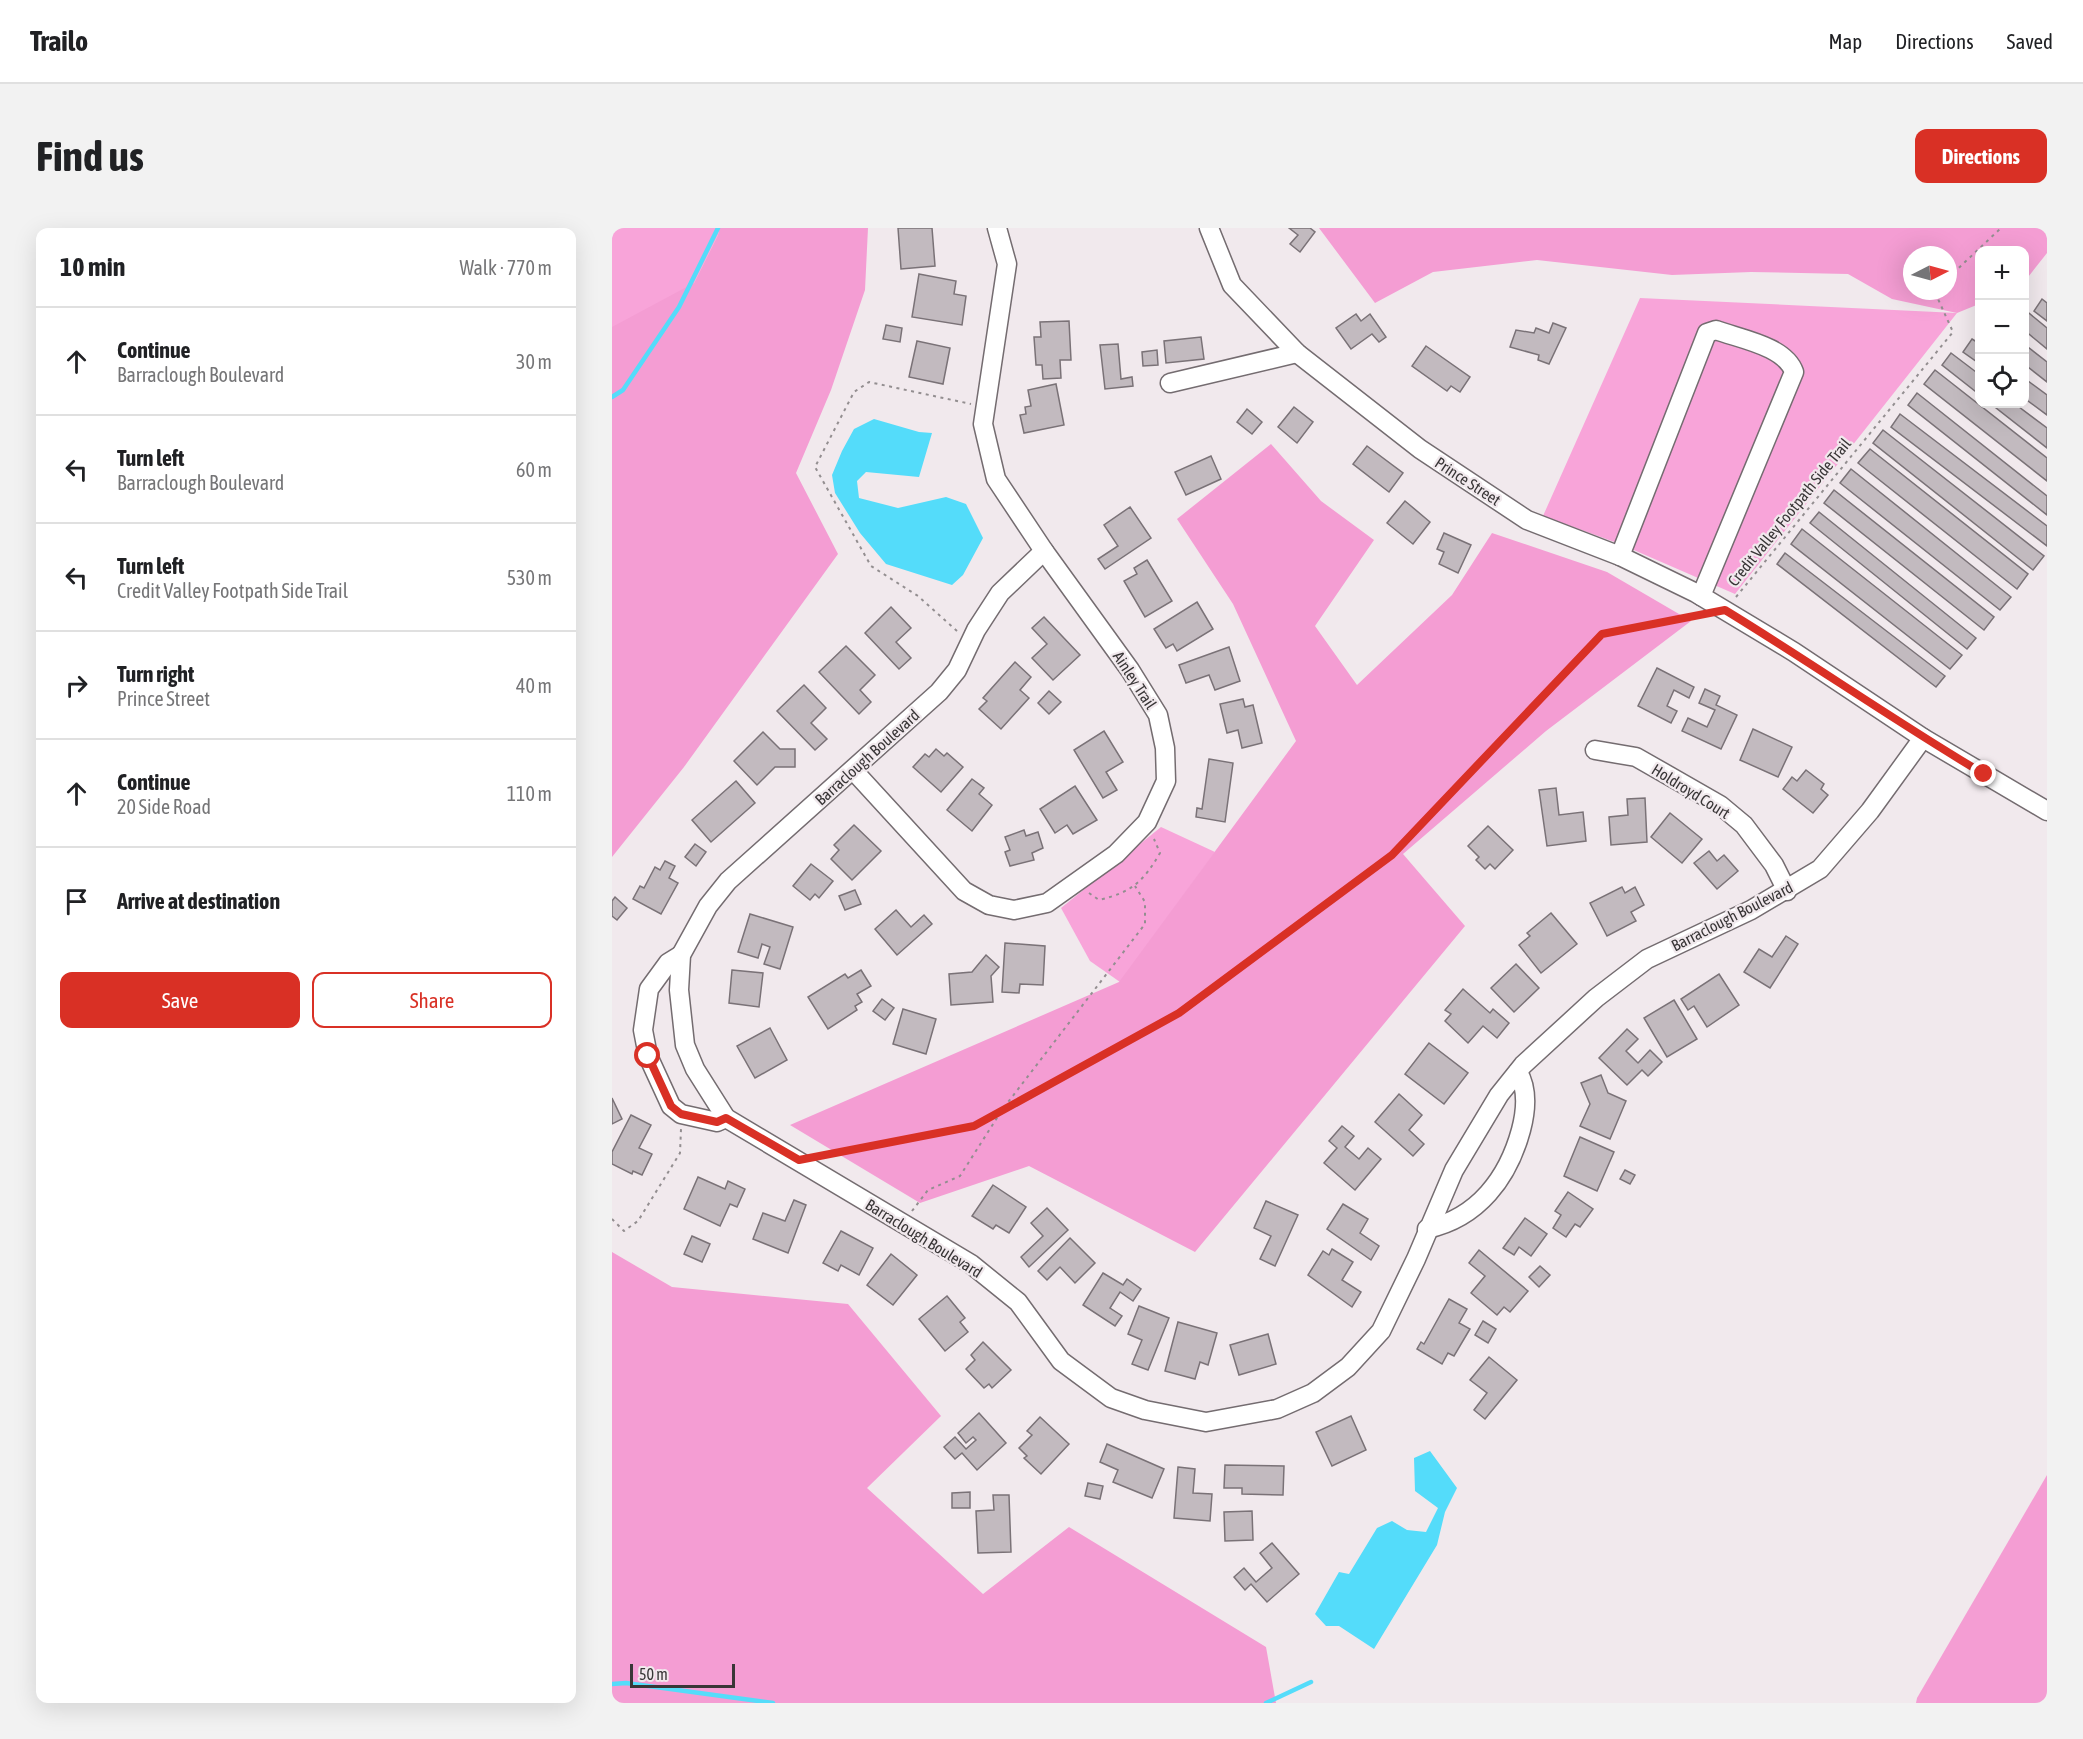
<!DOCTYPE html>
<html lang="en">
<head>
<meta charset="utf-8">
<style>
	:root { --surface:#fff; --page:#f2f2f2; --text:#202124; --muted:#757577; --line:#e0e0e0; --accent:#d93025 }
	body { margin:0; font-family:"Asap Condensed",sans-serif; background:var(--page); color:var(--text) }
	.controls { position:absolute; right:18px; top:18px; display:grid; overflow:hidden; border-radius:12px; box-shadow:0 6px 24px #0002 }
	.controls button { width:54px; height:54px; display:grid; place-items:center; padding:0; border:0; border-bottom:2px solid var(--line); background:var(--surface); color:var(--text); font:30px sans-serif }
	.compass { position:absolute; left:1291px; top:18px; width:54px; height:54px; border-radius:50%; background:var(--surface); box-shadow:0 6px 24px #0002; rotate:84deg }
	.scale { position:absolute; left:18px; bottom:15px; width:105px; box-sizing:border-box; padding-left:6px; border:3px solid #393637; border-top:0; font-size:16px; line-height:21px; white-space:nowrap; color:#393637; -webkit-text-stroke:4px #f1e9ed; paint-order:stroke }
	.stop { position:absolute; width:18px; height:18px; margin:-14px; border:4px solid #d93025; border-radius:50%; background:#fff }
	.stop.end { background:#d93025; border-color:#fff; box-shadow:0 2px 6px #0008 }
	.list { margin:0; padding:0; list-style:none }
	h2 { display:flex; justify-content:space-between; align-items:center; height:78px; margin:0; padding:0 24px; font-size:26px }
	h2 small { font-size:20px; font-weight:400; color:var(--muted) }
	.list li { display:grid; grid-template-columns:39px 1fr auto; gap:18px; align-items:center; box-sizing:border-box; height:108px; padding:0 24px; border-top:2px solid var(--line) }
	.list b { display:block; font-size:22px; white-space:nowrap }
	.list p { margin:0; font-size:20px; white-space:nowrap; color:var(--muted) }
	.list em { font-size:20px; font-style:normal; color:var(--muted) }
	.actions { display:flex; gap:12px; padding:18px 24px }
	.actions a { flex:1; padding:14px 0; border:2px solid var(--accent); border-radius:12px; text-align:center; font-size:21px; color:var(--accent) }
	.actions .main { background:var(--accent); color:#fff }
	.icon { flex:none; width:33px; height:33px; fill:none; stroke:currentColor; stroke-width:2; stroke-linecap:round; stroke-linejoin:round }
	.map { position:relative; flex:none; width:1435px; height:1475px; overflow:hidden; border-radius:12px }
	header { display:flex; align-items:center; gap:36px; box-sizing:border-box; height:84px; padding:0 30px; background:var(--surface); border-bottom:2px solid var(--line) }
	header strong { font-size:28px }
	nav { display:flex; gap:33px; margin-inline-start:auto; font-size:21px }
	.intro { display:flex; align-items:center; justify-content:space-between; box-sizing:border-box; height:144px; padding:0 36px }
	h1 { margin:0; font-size:42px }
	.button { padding:15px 27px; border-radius:12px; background:var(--accent); color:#fff; font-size:21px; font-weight:700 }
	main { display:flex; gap:36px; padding:0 36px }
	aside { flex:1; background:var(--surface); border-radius:12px; box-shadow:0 6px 24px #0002 }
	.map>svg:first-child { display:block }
</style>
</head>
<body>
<header>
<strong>Trailo</strong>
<nav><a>Map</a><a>Directions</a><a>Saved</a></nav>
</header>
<div class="intro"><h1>Find us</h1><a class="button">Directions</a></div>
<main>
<aside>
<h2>10 min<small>Walk · 770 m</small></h2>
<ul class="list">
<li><svg class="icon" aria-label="ahead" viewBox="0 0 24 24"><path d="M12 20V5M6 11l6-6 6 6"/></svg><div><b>Continue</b><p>Barraclough Boulevard</p></div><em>30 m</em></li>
<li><svg class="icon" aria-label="left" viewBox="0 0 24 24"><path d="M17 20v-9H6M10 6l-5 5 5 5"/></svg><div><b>Turn left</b><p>Barraclough Boulevard</p></div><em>60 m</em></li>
<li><svg class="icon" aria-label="left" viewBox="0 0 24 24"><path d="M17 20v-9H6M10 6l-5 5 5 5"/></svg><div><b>Turn left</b><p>Credit Valley Footpath Side Trail</p></div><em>530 m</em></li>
<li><svg class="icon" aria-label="right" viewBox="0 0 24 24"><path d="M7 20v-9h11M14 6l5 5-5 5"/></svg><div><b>Turn right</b><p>Prince Street</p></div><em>40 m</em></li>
<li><svg class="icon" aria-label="ahead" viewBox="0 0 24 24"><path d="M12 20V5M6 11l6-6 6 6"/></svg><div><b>Continue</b><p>20 Side Road</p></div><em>110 m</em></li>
<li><svg class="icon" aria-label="arrive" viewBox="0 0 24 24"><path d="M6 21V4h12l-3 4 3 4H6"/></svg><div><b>Arrive at destination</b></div></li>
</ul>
<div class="actions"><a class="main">Save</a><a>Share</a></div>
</aside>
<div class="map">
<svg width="1435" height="1475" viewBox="0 0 1435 1475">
	<rect width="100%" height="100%" fill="#f1e9ed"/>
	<!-- green -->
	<g fill="#f8a4d9">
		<path d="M0 0H107L106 7 61 97 0 172Z"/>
		<path d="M1028 70 1345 85 1123 366 1008 316 931 288Z"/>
		<path d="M549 599 603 624 508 754 478 733 449 680Z"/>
	</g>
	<!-- forest -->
	<g fill="#f49dd3" fill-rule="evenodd">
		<path d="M107 0H256L253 62 219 162 184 245 226 326 72 539 0 629V99L82 55 106 7Z"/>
		<path d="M707 0H1435V25L1413 53 1412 22H1368L1367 76 1345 85 1280 71 1236 46 1139 44 1060 47 925 32 821 44 763 75ZM1300 27H1336V63H1300Z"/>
		<path d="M659 216 709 273 762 312 703 398 745 457 840 367 880 305 995 344 1079 393 934 503 791 626 853 698 583 1024 417 938 308 975 178 897 507 754 684 513 621 376 565 291Z"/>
		<path d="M0 1024 60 1059 236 1076 329 1188 255 1260 371 1366 457 1299 654 1419 664 1475H0Z"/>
		<path d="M1435 1247V1475H1304L1305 1470Z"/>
	</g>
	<!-- water -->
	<g fill="#54dcfa">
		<path d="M262 191 307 204 320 205 307 249 254 244 245 253 247 270 286 280 334 269 354 276 371 310 351 347 340 357 274 336 248 305 223 265 220 247 230 223 242 201Z"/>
		<path d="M818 1223 845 1260 833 1284 825 1317 762 1421 727 1398H714L703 1386 727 1344 737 1346 765 1300 780 1293 795 1302 814 1304 826 1280 803 1263 802 1230Z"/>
	</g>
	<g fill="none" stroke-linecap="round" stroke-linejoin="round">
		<!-- stream -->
		<g stroke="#54dcfa" stroke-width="4.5">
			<path d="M0 169 11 162 67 79 106 0"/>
			<path d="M0 1456 14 1455 161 1475"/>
			<path d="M654 1475 699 1454"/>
		</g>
	</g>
	<!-- building -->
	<g fill="#c2babf" stroke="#7a7277" stroke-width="1.5">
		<path d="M286 0H320L323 38 289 41Z"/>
		<path d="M677 0H698L703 4 688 24 678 16 686 7Z"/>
		<path d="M307 46 344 53 342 66 354 68 350 97 300 89Z"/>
		<path d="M1430 71 1435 75V93L1422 83Z"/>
		<path d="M1412 81 1435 100V121L1412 102Z"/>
		<path d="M744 86 749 93 758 86 774 109 767 114 760 106 739 121 724 100Z"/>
		<path d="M457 93 459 132H448L449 150 431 151 430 137H424L422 109H429L428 94Z"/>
		<path d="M941 95 954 100 937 136 926 132 927 127 898 119 904 102 922 105 924 100 937 105Z"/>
		<path d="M274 97 290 100 288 114 271 111Z"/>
		<path d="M589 109 592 131 554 135 552 113Z"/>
		<path d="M1360 111 1368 116V136L1351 124Z"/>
		<path d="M305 113 338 120 331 156 297 149Z"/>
		<path d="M506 116 509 151 520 149 521 158 493 161 488 117Z"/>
		<path d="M1412 116 1435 134V154L1412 136Z"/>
		<path d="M814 118 858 149 848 164 839 158 835 163 800 138Z"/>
		<path d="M545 122 546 137 531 138 530 124Z"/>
		<path d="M1339 125 1368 147V167L1330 137Z"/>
		<path d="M1323 142 1435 230V253L1312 156Z"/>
		<path d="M1412 150 1435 167V187L1412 170Z"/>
		<path d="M444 156 452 197 412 205 408 187 414 186 413 179 419 178 416 162Z"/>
		<path d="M1305 165 1435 268V287L1296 177Z"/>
		<path d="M1379 176H1403L1435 200V220Z"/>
		<path d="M682 179 701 194 685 215 666 199Z"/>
		<path d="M635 181 650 194 640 206 625 194Z"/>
		<path d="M1288 186 1435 298V318L1279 199Z"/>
		<path d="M1271 202 1432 328 1421 342 1261 215Z"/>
		<path d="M755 218 791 245 777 264 741 236Z"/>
		<path d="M1258 221 1416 346 1405 361 1246 235Z"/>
		<path d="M599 228 609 251 574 267 563 244Z"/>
		<path d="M1239 241 1399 369 1388 382 1228 255Z"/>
		<path d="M1222 262 1382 389 1372 402 1212 275Z"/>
		<path d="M793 273 818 294 801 316 775 295Z"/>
		<path d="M518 279 539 310 493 341 486 331 506 318 492 297Z"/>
		<path d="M1207 284 1364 410 1355 421 1198 295Z"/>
		<path d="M1190 301 1350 427 1338 441 1179 316Z"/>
		<path d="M832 305 859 317 846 345 827 336 832 324 825 321Z"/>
		<path d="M1173 325 1333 448 1324 459 1165 336Z"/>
		<path d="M535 332 560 373 533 389 512 353 525 346 522 340Z"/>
		<path d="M585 374 601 401 565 423 561 416 554 420 542 401Z"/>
		<path d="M279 379 299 400 284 414 299 430 287 441 253 405Z"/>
		<path d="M432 389 468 427 441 452 420 430 435 416 420 400Z"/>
		<path d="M234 418 263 447 248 462 259 474 247 486 207 444Z"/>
		<path d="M617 419 628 453 603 462 597 447 574 455 567 437Z"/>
		<path d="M403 434 419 449 408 462 417 470 389 501 367 481 375 473 371 470Z"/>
		<path d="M1045 440 1082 459 1077 470 1062 462 1055 478 1065 483 1059 495 1026 478Z"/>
		<path d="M192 457 214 480 199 495 215 511 203 522 165 483Z"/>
		<path d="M1093 461 1108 468 1104 477 1125 487 1109 521 1070 503 1076 490 1095 499 1103 482 1087 475Z"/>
		<path d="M437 463 449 474 437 486 426 475Z"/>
		<path d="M631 471 633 479 641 477 650 515 630 520 626 502 615 505 608 476Z"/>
		<path d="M1141 501 1180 519 1166 549 1128 532Z"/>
		<path d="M492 503 511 534 494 544 505 562 491 570 462 522Z"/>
		<path d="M151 504 168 521H183V539H163L145 557 122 533Z"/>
		<path d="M324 521 332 528 335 525 351 539 329 564 301 539 313 526 317 529Z"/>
		<path d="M597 531 621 535 613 594 584 589 585 580 590 581Z"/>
		<path d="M1194 542 1212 556 1209 561 1216 567 1201 585 1171 561 1180 549 1185 553Z"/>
		<path d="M360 551 372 560 367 566 380 577 360 603 335 582Z"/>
		<path d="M124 553 143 575 99 614 80 592Z"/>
		<path d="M463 558 485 592 461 606 455 597 443 605 428 581Z"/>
		<path d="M944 560 947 587 971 584 974 613 935 618 927 562Z"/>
		<path d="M1033 570 1035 614 999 617 997 589 1016 587 1015 571Z"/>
		<path d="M1058 585 1090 611 1070 635 1039 609Z"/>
		<path d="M242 597 269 623 240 652 219 631 227 622 222 617Z"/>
		<path d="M876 598 901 622 883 641 878 636 873 641 864 632 867 629 856 618Z"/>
		<path d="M412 602 414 608 426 604 431 620 420 625 422 632 398 638 393 624 398 622 393 609Z"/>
		<path d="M83 616 94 624 84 638 73 629Z"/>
		<path d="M1097 623 1105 633 1112 627 1126 643 1105 661 1082 635Z"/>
		<path d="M53 633 63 638 57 650 66 655 49 686 21 671 28 658 32 660 43 639 48 642Z"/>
		<path d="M199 636 221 653 207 670 203 666 198 672 181 658Z"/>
		<path d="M1010 659 1013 665 1023 659 1032 677 1019 684 1024 693 995 708 978 675Z"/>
		<path d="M243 662 249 676 233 682 227 668Z"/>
		<path d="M3 669 15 680 5 692 0 688V673Z"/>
		<path d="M284 682 299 699 312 687 320 696 285 727 263 701Z"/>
		<path d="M939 685 965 716 929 745 907 717 918 708 915 705Z"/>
		<path d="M138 686 181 699 168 741 152 736 158 719 150 716 146 730 126 724Z"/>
		<path d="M1174 708 1186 716 1158 760 1132 744 1147 721 1160 729Z"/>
		<path d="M393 715 433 718 431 757 408 756 407 765 390 764Z"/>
		<path d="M374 727 387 739 379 748 381 774 339 777 337 746 360 744Z"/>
		<path d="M904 736 927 760 902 784 879 760Z"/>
		<path d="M120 742 151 745 147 779 117 775Z"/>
		<path d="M249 742 259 758 245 766 250 774 243 778 245 782 216 801 196 769 233 746 236 750Z"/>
		<path d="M1107 746 1127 777 1095 799 1082 778 1076 782 1069 771Z"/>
		<path d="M851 761 878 785 881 781 897 795 885 810 871 798 856 815 833 793 839 786 833 782Z"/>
		<path d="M270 771 282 780 273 792 261 783Z"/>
		<path d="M1062 772 1085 811 1055 829 1032 790Z"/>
		<path d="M291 781 324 791 314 826 281 816Z"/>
		<path d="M158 800 175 832 143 850 125 818Z"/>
		<path d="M1015 801 1026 811 1014 823 1026 835 1038 822 1050 834 1036 848 1030 842 1015 857 987 830Z"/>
		<path d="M817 815 856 845 832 876 793 846Z"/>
		<path d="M989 847 996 865 1014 873 998 911 968 898 978 876 969 855Z"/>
		<path d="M787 866 810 887 797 902 812 916 801 928 763 894Z"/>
		<path d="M0 870 10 891 0 896Z"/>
		<path d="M19 887 39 897 27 920 40 926 30 947 21 943 20 946 0 936V924Z"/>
		<path d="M730 898 742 908 733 919 747 931 756 920 769 931 743 962 712 935 725 920 717 913Z"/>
		<path d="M968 909 1002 924 985 963 952 948Z"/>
		<path d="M1013 942 1023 947 1018 956 1008 951Z"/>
		<path d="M86 949 113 961 116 953 133 961 125 979 118 976 108 998 72 981Z"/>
		<path d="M381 957 414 979 397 1005 384 997 381 1001 360 988Z"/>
		<path d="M956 964 981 981 968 999 963 996 954 1009 941 1000 949 987 943 983Z"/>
		<path d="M182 972 194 977 176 1025 141 1011 151 985 173 993Z"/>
		<path d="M654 973 686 987 663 1038 648 1031 659 1008 642 1000Z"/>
		<path d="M731 976 756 991 748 1005 767 1018 759 1032 715 1001Z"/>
		<path d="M435 980 456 1002 417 1039 409 1029 431 1008 419 995Z"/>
		<path d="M913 990 935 1006 919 1028 907 1019 902 1027 891 1020Z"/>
		<path d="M229 1003 261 1020 247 1047 229 1037 226 1043 211 1035Z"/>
		<path d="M80 1008 98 1016 90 1034 72 1026Z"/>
		<path d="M458 1010 483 1035 463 1055 448 1039 435 1052 426 1043Z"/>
		<path d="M720 1021 741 1034 730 1052 749 1064 740 1079 696 1047 711 1023 717 1027Z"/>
		<path d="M867 1022 916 1063 898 1084 892 1079 885 1087 859 1065 873 1048 857 1035Z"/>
		<path d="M279 1026 305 1047 281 1077 255 1057Z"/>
		<path d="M928 1038 938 1047 927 1059 917 1049Z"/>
		<path d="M491 1045 511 1057 515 1051 529 1061 521 1073 508 1064 498 1080 510 1088 503 1098 471 1077Z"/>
		<path d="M335 1068 353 1090 348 1094 356 1104 333 1123 307 1091Z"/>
		<path d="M837 1071 855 1081 847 1095 858 1101 842 1128 836 1125 830 1136 805 1121 809 1114 812 1116Z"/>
		<path d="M527 1078 557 1090 536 1142 520 1136 530 1112 516 1106Z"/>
		<path d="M871 1093 884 1101 876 1115 863 1107Z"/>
		<path d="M566 1094 605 1105 596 1137 588 1134 583 1151 553 1143Z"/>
		<path d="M656 1106 664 1136 627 1147 618 1117Z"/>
		<path d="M371 1114 399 1142 380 1160 377 1156 372 1160 354 1141 363 1132 359 1127Z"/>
		<path d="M877 1129 905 1152 873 1191 862 1182 875 1165 858 1152Z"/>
		<path d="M367 1185 394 1215 365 1242 350 1225 343 1231 332 1219 343 1209 354 1221 364 1212 361 1209 354 1215 346 1205Z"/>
		<path d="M739 1188 754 1222 720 1238 704 1204Z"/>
		<path d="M428 1189 457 1216 429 1246 412 1230 415 1228 407 1220 420 1207 415 1203Z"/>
		<path d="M495 1216 552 1241 540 1270 501 1254 506 1242 488 1234Z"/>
		<path d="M613 1237 672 1238 671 1267 630 1266V1260H612Z"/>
		<path d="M566 1239 583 1241 581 1265 600 1266 598 1293 562 1290Z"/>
		<path d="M476 1255 491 1258 488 1271 473 1268Z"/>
		<path d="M358 1264V1280H340V1265Z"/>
		<path d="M381 1267H397L399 1324 366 1325 364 1283 382 1282Z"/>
		<path d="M640 1283 641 1312 613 1313 612 1284Z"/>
		<path d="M660 1315 687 1346 655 1374 639 1356 633 1362 622 1349 632 1340 644 1354 660 1340 648 1325Z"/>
	</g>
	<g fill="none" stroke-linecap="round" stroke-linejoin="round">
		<defs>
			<g id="minor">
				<path d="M597 0 620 57 685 125 808 221 915 292 1008 328 1084 365 1182 424 1311 510 1435 583"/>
				<path d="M558 155 685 125"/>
				<path d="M432 323 388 365 364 402 345 442 327 464 116 653 96 678 69 727 67 762 73 817 83 841 114 890 359 1036 406 1074 449 1133 499 1170 533 1182 594 1194 665 1181 701 1165 736 1139 769 1103 804 1031 842 942 887 867 911 837 984 770 1035 731 1139 682 1208 641 1258 583 1311 510"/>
				<path d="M1008 328 1095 105 1104 102C1128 111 1173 118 1182 144L1089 368"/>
				<path d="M983 522 1024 529 1108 577 1132 597 1162 637 1175 663"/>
				<path d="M241 542 352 663 377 677 402 682 435 675 504 626 535 594 554 553 553 520 546 487 518 442 432 323 384 251 371 196 395 36 385 0"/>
				<path d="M69 727 56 735 37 761 31 802 36 828 59 878 69 886 105 894 114 890"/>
				<path d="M815 1001C866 990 896 950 909 902 914 883 916 861 906 844"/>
			</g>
		</defs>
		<!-- minor casing -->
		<use href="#minor" stroke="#746c70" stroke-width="21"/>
		<!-- path -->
		<g stroke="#938e90" stroke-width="2" stroke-dasharray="3 4.5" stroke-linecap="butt">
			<path d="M1336 50 1389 0"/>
			<path d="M1124 369 1341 104 1326 71 1330 63"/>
			<path d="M345 403 306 368 259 338 203 239 242 164 257 154 359 176"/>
			<path d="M477 665 487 672C520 664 531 654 548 625L542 611"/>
			<path d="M210 927 362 898 567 785 780 627 990 406 1089 387"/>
			<path d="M300 983 316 962 348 948 390 882 533 696V674L523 658"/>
			<path d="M0 991 12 1003 26 993 68 925 69 901"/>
		</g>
		<!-- minor -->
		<use href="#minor" stroke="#fff" stroke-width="18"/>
	</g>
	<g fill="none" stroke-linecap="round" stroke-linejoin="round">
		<!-- route -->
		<path stroke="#d93025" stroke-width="8" d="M36 828 59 878 69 886 105 894 114 890 187 932 362 898 567 785 780 627 990 406 1113 382C1200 435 1284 494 1372 546"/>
	</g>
	<g text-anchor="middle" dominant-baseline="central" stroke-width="4.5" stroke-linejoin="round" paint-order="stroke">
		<!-- street labels -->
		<g font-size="16" fill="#393637" stroke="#f1e9ed">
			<text transform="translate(856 253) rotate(33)">Prince Street</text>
			<text transform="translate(1177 284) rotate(-51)">Credit Valley Footpath Side Trail</text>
			<text transform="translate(523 452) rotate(57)">Ainley Trail</text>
			<text transform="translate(255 529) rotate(-42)">Barraclough Boulevard</text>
			<text transform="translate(1079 563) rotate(32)">Holdroyd Court</text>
			<text transform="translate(1120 688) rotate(-27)">Barraclough Boulevard</text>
			<text transform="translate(312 1010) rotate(32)">Barraclough Boulevard</text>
		</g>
	</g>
</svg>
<div class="controls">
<button>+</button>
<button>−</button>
<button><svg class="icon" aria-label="locate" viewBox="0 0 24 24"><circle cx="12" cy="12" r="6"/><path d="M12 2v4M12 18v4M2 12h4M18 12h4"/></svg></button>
</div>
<svg class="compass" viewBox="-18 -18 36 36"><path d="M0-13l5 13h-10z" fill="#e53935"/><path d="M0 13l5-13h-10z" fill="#757577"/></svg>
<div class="scale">50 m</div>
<div class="stop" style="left:36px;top:828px"></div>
<div class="stop end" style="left:1372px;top:546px"></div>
</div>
</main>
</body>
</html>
